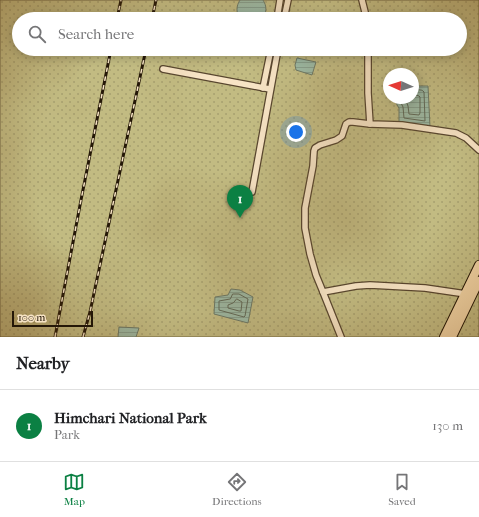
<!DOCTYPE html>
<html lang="en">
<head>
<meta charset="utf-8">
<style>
	:root { --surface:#fff; --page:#f6f6f6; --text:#202124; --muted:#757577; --line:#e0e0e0; --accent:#0b8043 }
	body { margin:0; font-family:"IM FELL French Canon",serif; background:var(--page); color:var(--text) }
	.compass { position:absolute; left:383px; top:68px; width:36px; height:36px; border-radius:50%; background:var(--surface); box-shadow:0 2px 10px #0003; rotate:273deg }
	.scale { position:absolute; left:12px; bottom:10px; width:81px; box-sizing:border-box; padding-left:4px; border:2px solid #241707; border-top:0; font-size:11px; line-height:14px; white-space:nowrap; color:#241707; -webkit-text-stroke:3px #f7e4c5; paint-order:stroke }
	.you { position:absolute; left:296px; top:132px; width:14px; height:14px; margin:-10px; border:3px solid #fff; border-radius:50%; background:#1a73e8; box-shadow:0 0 0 6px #1a73e833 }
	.badge { display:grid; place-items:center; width:26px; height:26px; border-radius:50%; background:var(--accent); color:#fff; font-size:13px; font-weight:700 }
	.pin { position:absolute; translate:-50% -33px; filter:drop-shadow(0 1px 2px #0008) }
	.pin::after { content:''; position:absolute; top:21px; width:14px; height:12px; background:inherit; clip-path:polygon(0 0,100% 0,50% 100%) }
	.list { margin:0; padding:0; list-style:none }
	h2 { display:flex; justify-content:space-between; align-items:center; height:52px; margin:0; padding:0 16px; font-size:17px }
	h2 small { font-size:13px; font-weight:400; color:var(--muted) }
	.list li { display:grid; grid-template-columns:26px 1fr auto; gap:12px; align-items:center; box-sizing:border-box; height:72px; padding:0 16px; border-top:1px solid var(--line) }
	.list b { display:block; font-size:15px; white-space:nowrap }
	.list p { margin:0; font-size:13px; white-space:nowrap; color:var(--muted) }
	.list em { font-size:13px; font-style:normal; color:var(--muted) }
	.icon { flex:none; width:22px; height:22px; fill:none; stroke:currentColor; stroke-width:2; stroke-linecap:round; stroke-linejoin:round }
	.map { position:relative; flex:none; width:479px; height:337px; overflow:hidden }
	.search { position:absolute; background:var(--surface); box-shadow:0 2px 10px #0003; left:12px; right:12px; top:12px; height:44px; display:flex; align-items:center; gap:10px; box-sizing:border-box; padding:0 14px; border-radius:22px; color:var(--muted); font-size:15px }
	.sheet { height:124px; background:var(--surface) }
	nav { display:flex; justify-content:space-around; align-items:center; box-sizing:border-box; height:56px; border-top:1px solid var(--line); background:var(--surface); font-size:11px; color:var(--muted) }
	nav a { display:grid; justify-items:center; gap:2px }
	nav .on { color:var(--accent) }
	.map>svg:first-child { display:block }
</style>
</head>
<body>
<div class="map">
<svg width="479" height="337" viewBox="0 0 479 337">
	<defs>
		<pattern id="park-dots" width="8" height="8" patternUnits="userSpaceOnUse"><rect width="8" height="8" fill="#c2bb82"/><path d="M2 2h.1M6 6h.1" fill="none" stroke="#a7a06f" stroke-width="1.8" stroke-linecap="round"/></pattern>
		<pattern id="water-rules" width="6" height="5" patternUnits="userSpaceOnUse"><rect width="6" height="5" fill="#9cb9a4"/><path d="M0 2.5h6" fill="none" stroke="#869e8c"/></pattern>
	</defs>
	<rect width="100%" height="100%" fill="#f2d5a6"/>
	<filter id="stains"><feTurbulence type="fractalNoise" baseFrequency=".005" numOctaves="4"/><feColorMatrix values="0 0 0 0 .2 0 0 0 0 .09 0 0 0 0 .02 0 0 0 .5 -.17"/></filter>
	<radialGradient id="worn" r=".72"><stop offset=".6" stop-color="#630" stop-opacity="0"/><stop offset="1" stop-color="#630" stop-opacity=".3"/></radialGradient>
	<!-- park -->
	<path fill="url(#park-dots)" stroke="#736944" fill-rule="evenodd" d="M0 0H479V337H0ZM19 19H460V49H19ZM389 74H413V98H389Z"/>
	<!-- water -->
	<g fill="url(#water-rules)" stroke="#6c7865">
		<path d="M240 0H263C267 6 267 13 262 19H240C236 13 236 6 240 0Z"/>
		<path d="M297 58 316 62 312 75 296 70 295 65Z"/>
		<path d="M413 81 418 86H428L430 127 399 122V108L397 105 396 98H413Z"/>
		<path d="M231 289 240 290 253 297 248 323 214 314 215 297 228 295Z"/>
		<path d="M119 327 139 328 136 337H118Z"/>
	</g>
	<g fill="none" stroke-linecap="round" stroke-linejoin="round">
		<!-- shore -->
		<g stroke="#606856" stroke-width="1">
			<path d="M400 98 401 103 403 107 404 118 425 121 424 92C421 88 417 92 413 87"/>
			<path d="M405 98 406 101 408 106 409 114 419 115 420 113V97L419 96 413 94"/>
			<path d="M233 294H239L248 299 245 316 244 317 219 310V301L230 299Z"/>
			<path d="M237 299 242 302 241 311H239L228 308V305L233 303Z"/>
		</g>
		<defs>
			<g id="minor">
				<path d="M362 0 365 12V19"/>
				<path d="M277 19 280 0"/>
				<path d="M284 19 288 0"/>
				<path d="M368 49V93L370 124"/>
				<path d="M163 69 270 89"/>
				<path d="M263 88 271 49"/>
				<path d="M252 192 278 49"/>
				<path d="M323 292 316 275 310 254 305 228V208L313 166 314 151 315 148 320 145 336 140 342 136 346 124 349 122H353L370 124 402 125 456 133 466 138 479 150"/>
				<path d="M341 337 323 292 356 286 370 285 425 288 466 294"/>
			</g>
			<g id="highway">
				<path d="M444 337 479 265"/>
				<path d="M452 337 479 281"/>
			</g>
		</defs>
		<!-- minor casing -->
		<use href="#minor" stroke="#58462f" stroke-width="8"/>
		<!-- highway casing -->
		<use href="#highway" stroke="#241707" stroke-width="10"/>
		<!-- minor -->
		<use href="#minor" stroke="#f7e4c5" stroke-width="5.5"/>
		<!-- highway -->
		<use href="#highway" stroke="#f2d5a6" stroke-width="8"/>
		<defs>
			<g id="rail">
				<path d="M117 19 121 0"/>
				<path d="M152 19 156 0"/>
				<path d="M55 337 81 200 111 49"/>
				<path d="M83 337 90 312 146 49"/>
			</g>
		</defs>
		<!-- rail casing -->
		<use href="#rail" stroke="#241707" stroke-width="3"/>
		<!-- rail -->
		<use href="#rail" stroke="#f7e4c5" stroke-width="1.5" stroke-dasharray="4.5" stroke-linecap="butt"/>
	</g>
	<rect width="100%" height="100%" filter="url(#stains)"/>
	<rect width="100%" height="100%" fill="url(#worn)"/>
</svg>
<svg class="compass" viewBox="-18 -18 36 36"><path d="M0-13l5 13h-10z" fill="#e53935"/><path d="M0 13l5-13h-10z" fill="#757577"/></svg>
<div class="scale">100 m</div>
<div class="you"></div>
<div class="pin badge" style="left:240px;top:218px">1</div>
<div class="search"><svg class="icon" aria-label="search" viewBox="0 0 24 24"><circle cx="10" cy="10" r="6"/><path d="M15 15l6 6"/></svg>Search here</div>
</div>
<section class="sheet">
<h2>Nearby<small></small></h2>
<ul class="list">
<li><span class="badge">1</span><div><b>Himchari National Park</b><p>Park</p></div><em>130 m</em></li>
</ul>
</section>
<nav>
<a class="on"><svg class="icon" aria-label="map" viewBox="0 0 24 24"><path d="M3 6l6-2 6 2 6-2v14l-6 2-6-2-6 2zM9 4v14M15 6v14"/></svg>Map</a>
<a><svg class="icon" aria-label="directions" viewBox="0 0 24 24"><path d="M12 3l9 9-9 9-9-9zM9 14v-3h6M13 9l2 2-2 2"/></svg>Directions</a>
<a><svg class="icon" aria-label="saved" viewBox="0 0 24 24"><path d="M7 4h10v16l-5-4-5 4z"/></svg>Saved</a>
</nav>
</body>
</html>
